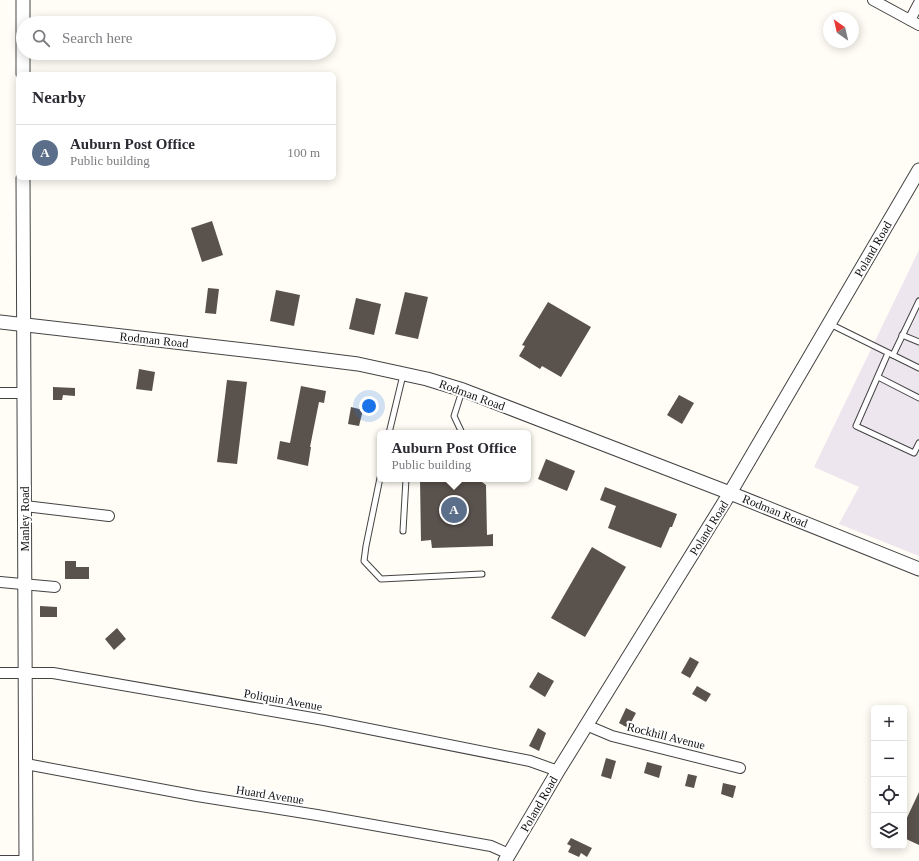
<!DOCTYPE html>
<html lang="en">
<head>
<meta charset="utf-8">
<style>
	:root { --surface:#fff; --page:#f2f2f3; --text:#2b2b33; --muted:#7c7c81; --line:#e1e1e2; --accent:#111827 }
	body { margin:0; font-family:"Times New Roman",serif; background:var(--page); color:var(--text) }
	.controls { position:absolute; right:12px; bottom:12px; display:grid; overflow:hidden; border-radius:6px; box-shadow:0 2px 10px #0003 }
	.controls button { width:36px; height:36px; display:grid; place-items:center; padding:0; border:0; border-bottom:1px solid var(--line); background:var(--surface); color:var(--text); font:20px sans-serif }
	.compass { position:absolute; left:823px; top:12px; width:36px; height:36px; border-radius:50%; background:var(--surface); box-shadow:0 2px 10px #0003; rotate:326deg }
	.you { position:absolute; left:369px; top:406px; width:14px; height:14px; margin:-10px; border:3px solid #fff; border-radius:50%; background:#1a73e8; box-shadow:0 0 0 6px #1a73e833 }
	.badge { display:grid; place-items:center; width:26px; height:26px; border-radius:50%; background:var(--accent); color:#fff; font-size:13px; font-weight:700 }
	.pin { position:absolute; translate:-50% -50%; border:2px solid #fff; box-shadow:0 1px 4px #0006 }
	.popup { position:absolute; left:377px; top:430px; width:154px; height:52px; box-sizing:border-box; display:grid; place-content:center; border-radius:6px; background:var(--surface); filter:drop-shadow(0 1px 3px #0005); font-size:13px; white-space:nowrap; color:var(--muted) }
	.popup b { font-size:15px; color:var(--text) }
	.popup::after { content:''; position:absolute; left:50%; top:100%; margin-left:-8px; border:8px solid transparent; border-top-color:var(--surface) }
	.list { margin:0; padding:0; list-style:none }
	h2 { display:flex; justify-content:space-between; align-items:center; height:52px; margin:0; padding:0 16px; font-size:17px }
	h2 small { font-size:13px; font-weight:400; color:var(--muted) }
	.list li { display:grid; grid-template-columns:26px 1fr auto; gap:12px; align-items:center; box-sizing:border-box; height:56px; padding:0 16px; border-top:1px solid var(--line) }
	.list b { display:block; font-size:15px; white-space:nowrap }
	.list p { margin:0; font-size:13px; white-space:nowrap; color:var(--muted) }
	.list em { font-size:13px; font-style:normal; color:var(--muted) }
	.icon { flex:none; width:22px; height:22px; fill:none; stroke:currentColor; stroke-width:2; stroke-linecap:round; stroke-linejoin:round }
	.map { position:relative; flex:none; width:919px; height:861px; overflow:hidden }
	.search { position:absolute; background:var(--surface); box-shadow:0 2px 10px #0003; left:16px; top:16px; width:320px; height:44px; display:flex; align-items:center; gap:10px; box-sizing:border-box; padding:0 14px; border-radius:22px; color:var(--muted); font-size:15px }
	.panel { position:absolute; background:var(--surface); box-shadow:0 2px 10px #0003; left:16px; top:72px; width:320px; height:108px; border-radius:6px }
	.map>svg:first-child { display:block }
</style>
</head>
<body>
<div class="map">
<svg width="919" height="861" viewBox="0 0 919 861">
	<rect width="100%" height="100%" fill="#fffdf5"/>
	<!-- industrial -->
	<path fill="#eee6ef" d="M919 250V556L839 524 859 487 814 467Z"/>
	<!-- building -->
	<g fill="#5a524d">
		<path d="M212 221 223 255 202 262 191 228Z"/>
		<path d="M208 288 219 289 216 314 205 313Z"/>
		<path d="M276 290 300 295 294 326 270 321Z"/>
		<path d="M405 292 428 297 418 339 395 334Z"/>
		<path d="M356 298 381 304 374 335 349 329Z"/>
		<path d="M548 302 591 327 561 377 542 366 540 369 519 356 525 346 522 345Z"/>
		<path d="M139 369 155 372 152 391 136 389Z"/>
		<path d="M227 380 247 382 237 464 217 462Z"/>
		<path d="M301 386 326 391 324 403 319 402 310 447H311L308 466 277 459 280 441 290 443Z"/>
		<path d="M53 387 75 388V396L63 395 62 400H53Z"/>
		<path d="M679 395 694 403 682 424 667 415Z"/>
		<path d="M351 407 363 410 359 426 348 424Z"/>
		<path d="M546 459 575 471 567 491 538 479Z"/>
		<path d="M420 479H478L486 485 487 535 493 534V546L432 548 431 540 421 541Z"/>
		<path d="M605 487 677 514 672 527H670L661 548 608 528 616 506 600 500Z"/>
		<path d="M592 547 626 567 585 637 551 618Z"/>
		<path d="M65 561H76V567H89V579H65Z"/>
		<path d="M40 606 57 607V617H40Z"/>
		<path d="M117 628 126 639 114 650 105 639Z"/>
		<path d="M690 657 699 662 690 678 681 673Z"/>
		<path d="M538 672 554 681 545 697 529 687Z"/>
		<path d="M697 686 711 694 706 702 692 694Z"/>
		<path d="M626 708 636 713 628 728 619 723Z"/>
		<path d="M538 728 546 733 539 751 529 746Z"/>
		<path d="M606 758 616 761 611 779 601 776Z"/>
		<path d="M647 762 662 766 659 778 644 773Z"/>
		<path d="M688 774 697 776 694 788 685 786Z"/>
		<path d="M723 783 736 786 733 798 721 794Z"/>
		<path d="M919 792V845L904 838V824Z"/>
		<path d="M571 838 592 848 587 857 581 853 579 857 568 852 571 846 567 844Z"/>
	</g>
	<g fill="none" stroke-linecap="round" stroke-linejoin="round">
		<defs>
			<g id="service">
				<path d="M830 324 919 368"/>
				<path d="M902 335 919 342"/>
				<path d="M888 353 856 426 914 453 919 443"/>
				<path d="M893 355 919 301"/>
				<path d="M878 377 919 398"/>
				<path d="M389 433 403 375"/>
				<path d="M462 433 454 416 462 391"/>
				<path d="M380 478 366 546 364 561 381 579 482 574"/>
				<path d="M403 531 406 479"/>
			</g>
			<g id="minor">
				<path d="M873 0 919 25"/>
				<path d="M910 20 919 3"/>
				<path d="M0 393H24"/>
				<path d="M25 506 109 516"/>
				<path d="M0 582 55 587"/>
				<path d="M0 673H53L324 720 530 761 558 771"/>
				<path d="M586 725 612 736 740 768"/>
				<path d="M26 764 197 796 317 815 491 846 509 854"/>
				<path d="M0 861H22"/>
			</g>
			<g id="tertiary">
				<path d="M23 74V0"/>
				<path d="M23 178 26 861"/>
				<path d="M0 322 270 353 358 364 427 379 463 390 730 493 919 569"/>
				<path d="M505 861 558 771 730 493 919 170"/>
			</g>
		</defs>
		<!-- service casing -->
		<use href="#service" stroke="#444" stroke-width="7"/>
		<!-- minor casing -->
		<use href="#minor" stroke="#444" stroke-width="12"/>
		<!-- tertiary casing -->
		<use href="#tertiary" stroke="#444" stroke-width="15"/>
		<!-- service -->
		<use href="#service" stroke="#fff" stroke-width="5"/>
		<!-- minor -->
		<use href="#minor" stroke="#fff" stroke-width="10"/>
		<!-- tertiary -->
		<use href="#tertiary" stroke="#fff" stroke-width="13"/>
	</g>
	<g text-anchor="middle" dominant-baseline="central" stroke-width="4" stroke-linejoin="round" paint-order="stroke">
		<!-- street labels -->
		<g font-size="12" fill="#111" stroke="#fff">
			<text transform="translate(873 249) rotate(-60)">Poland Road</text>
			<text transform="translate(154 340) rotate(6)">Rodman Road</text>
			<text transform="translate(472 395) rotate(20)">Rodman Road</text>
			<text transform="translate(775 511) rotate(22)">Rodman Road</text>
			<text transform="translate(25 519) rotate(-90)">Manley Road</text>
			<text transform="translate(709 528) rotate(-58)">Poland Road</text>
			<text transform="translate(283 700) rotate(10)">Poliquin Avenue</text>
			<text transform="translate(666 736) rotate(14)">Rockhill Avenue</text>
			<text transform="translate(270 795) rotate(9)">Huard Avenue</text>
			<text transform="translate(539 804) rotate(-60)">Poland Road</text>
		</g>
	</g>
</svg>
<div class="controls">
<button>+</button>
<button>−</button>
<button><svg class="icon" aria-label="locate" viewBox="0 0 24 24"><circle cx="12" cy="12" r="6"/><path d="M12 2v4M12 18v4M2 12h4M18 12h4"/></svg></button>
<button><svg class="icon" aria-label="layers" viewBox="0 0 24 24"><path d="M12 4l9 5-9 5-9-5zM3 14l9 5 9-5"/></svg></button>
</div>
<svg class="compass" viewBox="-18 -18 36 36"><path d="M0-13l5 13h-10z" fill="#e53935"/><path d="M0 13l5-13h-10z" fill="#7c7c81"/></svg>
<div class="you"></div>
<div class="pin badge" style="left:454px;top:510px;background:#5c6f8a">A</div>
<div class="popup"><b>Auburn Post Office</b>Public building</div>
<div class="search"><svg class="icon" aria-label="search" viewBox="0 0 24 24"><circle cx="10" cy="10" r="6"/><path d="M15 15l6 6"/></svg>Search here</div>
<section class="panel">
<h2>Nearby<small></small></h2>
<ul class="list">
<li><span class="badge" style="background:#5c6f8a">A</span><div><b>Auburn Post Office</b><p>Public building</p></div><em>100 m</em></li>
</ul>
</section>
</div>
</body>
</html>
